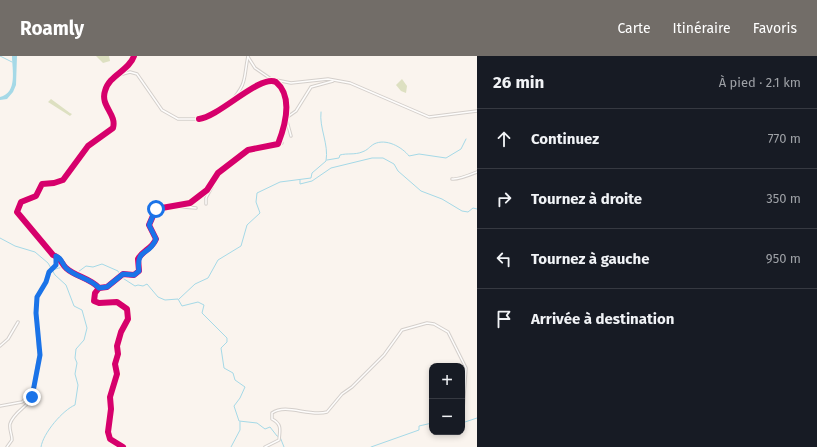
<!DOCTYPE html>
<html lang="fr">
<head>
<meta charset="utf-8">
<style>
	:root { --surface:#171b24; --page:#20242c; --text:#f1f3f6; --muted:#9ea1a6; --line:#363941; --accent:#726d68 }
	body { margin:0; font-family:"Fira Sans",sans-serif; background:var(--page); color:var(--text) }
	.controls { position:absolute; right:12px; bottom:12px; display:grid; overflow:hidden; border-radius:8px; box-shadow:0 2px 6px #0003 }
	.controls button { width:36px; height:36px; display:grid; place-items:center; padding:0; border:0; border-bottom:1px solid var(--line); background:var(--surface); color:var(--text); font:20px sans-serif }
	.stop { position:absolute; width:12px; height:12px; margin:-9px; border:3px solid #1a73e8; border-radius:50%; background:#fff }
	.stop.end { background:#1a73e8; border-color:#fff; box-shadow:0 1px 4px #0008 }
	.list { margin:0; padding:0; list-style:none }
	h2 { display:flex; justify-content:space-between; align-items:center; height:52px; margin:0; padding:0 16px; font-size:17px }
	h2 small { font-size:13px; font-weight:400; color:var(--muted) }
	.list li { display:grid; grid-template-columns:26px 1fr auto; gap:12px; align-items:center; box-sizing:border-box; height:60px; padding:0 16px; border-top:1px solid var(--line) }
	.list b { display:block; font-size:15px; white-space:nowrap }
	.list em { font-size:13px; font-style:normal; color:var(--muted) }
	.icon { flex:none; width:22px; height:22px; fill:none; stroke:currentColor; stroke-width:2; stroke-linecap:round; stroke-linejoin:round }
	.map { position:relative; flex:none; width:477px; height:391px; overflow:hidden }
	header { display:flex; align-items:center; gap:24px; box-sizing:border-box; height:56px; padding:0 20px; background:var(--accent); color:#fff }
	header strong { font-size:19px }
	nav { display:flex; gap:22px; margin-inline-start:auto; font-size:14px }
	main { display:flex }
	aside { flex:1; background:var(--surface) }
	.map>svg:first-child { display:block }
</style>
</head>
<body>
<header>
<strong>Roamly</strong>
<nav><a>Carte</a><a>Itinéraire</a><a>Favoris</a></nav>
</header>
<main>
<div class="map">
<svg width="477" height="391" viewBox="0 0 477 391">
	<rect width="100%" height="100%" fill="#faf4ee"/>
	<!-- green -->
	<g fill="#dde0c1">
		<path d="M96 0H109L110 5 103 7Z"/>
		<path d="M402 23 407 30 406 37 401 35 396 29Z"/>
		<path d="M51 43 70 57 72 58 70 60 48 46Z"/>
	</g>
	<!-- water -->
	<path fill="#a5d9e7" d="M12 0H17L16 29 13 36 7 43 0 44V41C18 37 12 13 12 0Z"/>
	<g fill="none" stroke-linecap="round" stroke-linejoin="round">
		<!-- stream -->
		<g stroke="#a5d9e7" stroke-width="1">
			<path d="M0 0 12 6"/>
			<path d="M327 104 339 102 340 99C347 97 355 99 362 96 368 94 369 91 374 88 386 82 402 91 409 100L419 98 446 102 461 93 466 83"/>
			<path d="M300 124V128L312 125 331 112 372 102H383L394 108 398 115 421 135 442 143 462 155 468 156 473 152 477 153"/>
			<path d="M0 182 15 190 35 196 48 207 55 219 66 229 74 250 82 254 87 272 84 284 76 293 75 302 77 307 75 318 78 329 75 349C63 354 43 377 41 391"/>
			<path d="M53 214C71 207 65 215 78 216L86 210 93 211 102 208 118 215 121 221 135 230 138 229 143 230 147 228 158 241 165 244 178 243 182 250 198 246 204 249 202 257 227 282V286L221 292 224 312 233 317 235 324 245 331 240 342 234 350 239 365 257 367 265 373 270 371 277 380 280 381 284 391"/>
			<path d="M179 243 195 228 208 222 218 204 241 190 247 169 260 157 256 146 257 137 280 126 311 122 312 117 326 105C329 88 319 72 321 56"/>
			<path d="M462 367 477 362"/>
			<path d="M231 391 240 374V366"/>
			<path d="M371 391 419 374V370L432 367"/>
		</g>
		<defs>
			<g id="minor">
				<path d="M248 1 255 12 271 23 291 27 328 23 350 27 429 61 477 55"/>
				<path d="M119 19 130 16 137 18 162 54 178 63H206L226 50"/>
				<path d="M229 48C248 26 243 25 248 0"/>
				<path d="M286 62 296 55 311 31 333 25"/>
				<path d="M286 62 291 80"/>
				<path d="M278 88 282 87"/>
				<path d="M452 123C457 124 472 118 477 116"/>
				<path d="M206 148V142L212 131"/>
				<path d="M171 150 196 152"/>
				<path d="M100 232 107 231 123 218 134 219 139 215 138 203C143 194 152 193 156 183L149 169 156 153 190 147 207 134 218 117 248 94 278 88C285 70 294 41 276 26 260 18 219 61 199 63"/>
				<path d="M0 290 8 283 18 266"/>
				<path d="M0 350 22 346 33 336 39 299 36 257 37 241 46 226 49 216 56 209V200"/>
				<path d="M7 391 12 384C12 378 9 374 10 368 14 353 37 348 34 331"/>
				<path d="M123 391 110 383 108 376 111 353 110 341 117 318 115 308 118 298 117 290 121 276 128 263 127 253 117 246 99 247 94 245 95 237 99 232C90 222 76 221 66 212 61 207 61 202 53 199L17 156 21 146 36 140 42 128 54 127 63 124 88 90 113 72C117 58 100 50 105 35 109 19 129 15 134 0"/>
				<path d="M265 391 279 384C280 374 282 368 272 363V357C286 347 309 361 327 356L342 338 352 331 384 299 402 274 427 267 434 268 448 276 466 312 463 353"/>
			</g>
		</defs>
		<!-- minor casing -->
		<use href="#minor" stroke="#d4cfcb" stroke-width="3.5"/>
		<!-- minor -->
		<use href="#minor" stroke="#fefdfc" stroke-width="1.5"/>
		<defs>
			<g id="cycleway">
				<path d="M99 232 107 231 123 218 134 219 139 215 138 203C143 194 152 193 156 183L149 169 156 153 190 147 207 134 218 117 248 94 278 88C285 70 294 41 276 26 260 18 219 61 199 63"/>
				<path d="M123 391 110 383 108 376 111 353 110 341 117 318 115 308 118 298 117 290 121 276 128 263 127 253 117 246 99 247 94 245 95 237 99 232C90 222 76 221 66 212 61 207 61 202 53 199L17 156 21 146 36 140 42 128 54 127 63 124 88 90 113 72C117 58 100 50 105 35 109 19 129 15 134 0"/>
			</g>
		</defs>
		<!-- cycleway casing -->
		<use href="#cycleway" stroke="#fef4ea" stroke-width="8"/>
		<!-- cycleway -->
		<use href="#cycleway" stroke="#d6006c" stroke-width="6"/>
	</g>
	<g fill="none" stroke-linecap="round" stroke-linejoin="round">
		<!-- route -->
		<path stroke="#1a73e8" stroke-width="5" d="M32 341 40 299 36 257 37 241 46 226 49 216 56 209V200C62 202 62 208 66 212 75 221 90 222 99 232L107 231 123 218 134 219 139 215C136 191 149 201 156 183L149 169 156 153"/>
	</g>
</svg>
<div class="controls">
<button>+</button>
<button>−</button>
</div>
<div class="stop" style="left:156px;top:153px"></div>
<div class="stop end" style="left:32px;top:341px"></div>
</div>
<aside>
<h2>26 min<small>À pied · 2.1 km</small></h2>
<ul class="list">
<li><svg class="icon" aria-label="ahead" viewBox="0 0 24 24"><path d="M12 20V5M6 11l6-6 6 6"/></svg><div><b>Continuez</b></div><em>770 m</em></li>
<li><svg class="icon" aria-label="right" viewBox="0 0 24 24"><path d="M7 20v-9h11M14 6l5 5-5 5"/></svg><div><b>Tournez à droite</b></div><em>350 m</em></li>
<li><svg class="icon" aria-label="left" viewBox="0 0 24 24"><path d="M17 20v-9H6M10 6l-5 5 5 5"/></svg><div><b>Tournez à gauche</b></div><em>950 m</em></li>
<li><svg class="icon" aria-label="arrive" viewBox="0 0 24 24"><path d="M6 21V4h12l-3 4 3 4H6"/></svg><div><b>Arrivée à destination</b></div></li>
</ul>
</aside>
</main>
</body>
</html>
